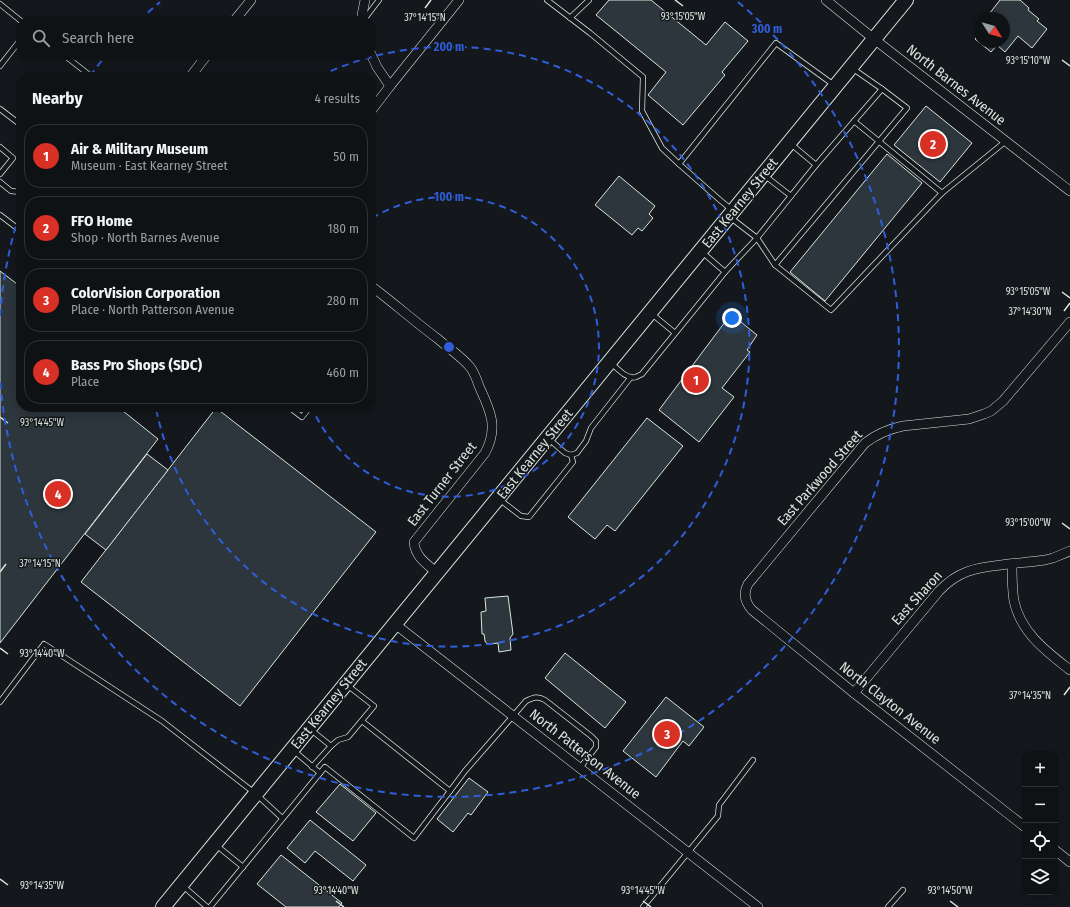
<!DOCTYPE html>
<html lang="en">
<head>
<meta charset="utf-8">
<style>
	:root { --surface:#0f1215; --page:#181b1e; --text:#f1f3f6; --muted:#9b9ea0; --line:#2f3234; --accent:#d93025 }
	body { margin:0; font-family:"Fira Sans Condensed",sans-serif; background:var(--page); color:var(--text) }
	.controls { position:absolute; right:12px; bottom:12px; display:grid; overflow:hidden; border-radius:8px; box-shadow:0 2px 10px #0003 }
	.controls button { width:36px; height:36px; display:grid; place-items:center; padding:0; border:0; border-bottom:1px solid var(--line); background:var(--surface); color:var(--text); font:20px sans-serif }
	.compass { position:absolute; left:974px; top:12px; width:36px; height:36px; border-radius:50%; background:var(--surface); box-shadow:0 2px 10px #0003; rotate:127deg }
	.you { position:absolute; left:732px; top:318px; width:14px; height:14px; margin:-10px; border:3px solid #fff; border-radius:50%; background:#1a73e8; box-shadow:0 0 0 6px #1a73e833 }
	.badge { display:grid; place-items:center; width:26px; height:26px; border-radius:50%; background:var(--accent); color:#fff; font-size:13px; font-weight:700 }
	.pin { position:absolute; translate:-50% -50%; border:2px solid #fff; box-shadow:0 1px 4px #0006 }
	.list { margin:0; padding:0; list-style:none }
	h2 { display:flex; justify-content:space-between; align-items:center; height:52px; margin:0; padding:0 16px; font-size:17px }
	h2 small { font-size:13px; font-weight:400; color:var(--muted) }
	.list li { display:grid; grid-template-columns:26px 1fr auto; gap:12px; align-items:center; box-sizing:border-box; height:64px; margin:0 8px 8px; padding:0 8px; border:1px solid var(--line); border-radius:16px }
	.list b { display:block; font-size:15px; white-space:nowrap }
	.list p { margin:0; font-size:13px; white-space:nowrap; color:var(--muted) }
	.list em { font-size:13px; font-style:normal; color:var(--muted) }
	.icon { flex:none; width:22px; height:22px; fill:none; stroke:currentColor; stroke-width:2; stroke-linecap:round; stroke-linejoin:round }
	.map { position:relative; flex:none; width:1070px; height:907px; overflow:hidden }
	.search { position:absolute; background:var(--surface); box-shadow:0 2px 10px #0003; left:16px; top:16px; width:360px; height:44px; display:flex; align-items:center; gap:10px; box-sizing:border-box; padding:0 14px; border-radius:16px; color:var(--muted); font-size:15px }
	.panel { position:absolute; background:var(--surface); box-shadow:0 2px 10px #0003; left:16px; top:72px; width:360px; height:340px; border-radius:16px }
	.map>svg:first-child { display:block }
</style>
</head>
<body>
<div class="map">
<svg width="1070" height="907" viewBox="0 0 1070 907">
	<rect width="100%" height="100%" fill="#14181c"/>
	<!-- building -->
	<g fill="#2c363c" stroke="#d8e6dc">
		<path d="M609 0H651L706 45 725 22 748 41 722 72 725 75 683 125 648 95 666 72 596 15Z"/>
		<path d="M1000 0H1020L1029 8 1028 10 1039 19 1037 21 1047 29 1032 48 1018 36 1005 52 997 45 991 52 975 39 980 33V42H1004V18H986Z"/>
		<path d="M926 106 972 143 940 182 894 145Z"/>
		<path d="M887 154 922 183 825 301 790 272Z"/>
		<path d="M619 176 655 206 649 214 653 218 642 231 638 228 632 235 595 205Z"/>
		<path d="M0 271 21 287V407H118L158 439 0 643Z"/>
		<path d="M731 314 757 335 747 350 750 352 722 388 734 397 699 442 659 410Z"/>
		<path d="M216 408 376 532 240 706 81 582Z"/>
		<path d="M647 418 683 446 615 531 607 525 595 539 568 517Z"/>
		<path d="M147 454 168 470 106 550 85 534Z"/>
		<path d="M508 596 513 634 510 638 511 650 499 652 498 643 490 644H487L485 641 484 634H482L481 612 486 611 485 598Z"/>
		<path d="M565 653 626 702 605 728 545 678Z"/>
		<path d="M666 697 704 727 689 746 683 741 656 777 623 751Z"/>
		<path d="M469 778 488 792 471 815 468 813 453 832 437 819Z"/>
		<path d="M340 784 376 813 353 841 316 812Z"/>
		<path d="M310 820 366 865 353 881 315 851 305 863 287 848Z"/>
		<path d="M281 855 342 903 339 907H286L257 884Z"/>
	</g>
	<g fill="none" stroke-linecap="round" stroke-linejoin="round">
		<defs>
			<g id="service">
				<path d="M547 0 590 33 643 77 642 111 662 148 679 164"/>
				<path d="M0 4 21 21"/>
				<path d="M570 18 589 0"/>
				<path d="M363 21 379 0"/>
				<path d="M64 55 92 77"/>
				<path d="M0 66 21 39"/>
				<path d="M0 109 21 125"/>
				<path d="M854 121 942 193 1006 141"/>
				<path d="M791 144 816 165"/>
				<path d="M0 147 13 158 0 174"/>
				<path d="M764 175 791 196"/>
				<path d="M0 182 11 191 21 192"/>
				<path d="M732 210 721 201 679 164 776 43 834 85"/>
				<path d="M0 215 21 231"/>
				<path d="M731 218 757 238 775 265 907 108 882 89 852 68"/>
				<path d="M702 252 725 272"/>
				<path d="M775 265 831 310 942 193"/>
				<path d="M652 314 675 333"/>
				<path d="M611 363C617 368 627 380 636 377 638 376 640 375 642 374L725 272 757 238 816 165 882 89"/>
				<path d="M289 407 302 417 310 407"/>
				<path d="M549 439 565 453 571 455 577 453 586 441 591 428 631 377"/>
				<path d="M499 499 521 516 529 517 573 462 571 455"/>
				<path d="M0 702 44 644 162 721 256 794 282 818"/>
				<path d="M362 721 450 791 465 771 526 701C534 697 538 696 545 700L591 736 596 741V747L580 768"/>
				<path d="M310 729 331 746"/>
				<path d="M312 767 331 746 338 740 348 737 374 706 347 685"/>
				<path d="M320 773 325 767 414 838 450 791"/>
				<path d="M216 845 243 867"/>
				<path d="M183 886 207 907"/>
				<path d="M210 907 320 773 293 750"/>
				<path d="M643 907 718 816 719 805 753 760"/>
				<path d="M888 907 903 890"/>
			</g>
			<g id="minor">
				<path d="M826 0 874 39 1070 191"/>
				<path d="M234 21 251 0"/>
				<path d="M362 21V15L365 0"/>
				<path d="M371 54 377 67 390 86"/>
				<path d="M190 77 207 55"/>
				<path d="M371 111 390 86 459 0"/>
				<path d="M371 286C394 303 415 322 438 339 447 347 463 358 470 367 474 372 477 380 479 386 490 410 499 427 485 453L414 542C415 557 427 564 437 573"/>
				<path d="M1012 564C1012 576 1012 589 1014 601 1021 633 1046 651 1070 670"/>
				<path d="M395 624 758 907"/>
				<path d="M854 693 939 591C958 571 975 568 1001 565 1016 563 1031 562 1045 560L1053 558 1070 551"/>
				<path d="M1025 827 854 693 752 610C745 602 743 593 748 584L865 443C877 434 888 429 903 426L969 419 984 414 991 411 1003 401 1070 322"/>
				<path d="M1055 850 1070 862"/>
			</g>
			<path id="primary" d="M163 907 906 0"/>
		</defs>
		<!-- service casing -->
		<use href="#service" stroke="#d8e6dc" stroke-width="6"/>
		<!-- minor casing -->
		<use href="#minor" stroke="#d8e6dc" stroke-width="10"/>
		<!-- primary casing -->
		<use href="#primary" stroke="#d8e6dc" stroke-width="16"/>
		<!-- service -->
		<use href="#service" stroke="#14181c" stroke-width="4.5"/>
		<!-- minor -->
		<use href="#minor" stroke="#14181c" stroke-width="9"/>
		<!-- primary -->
		<use href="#primary" stroke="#14181c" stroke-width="14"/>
	</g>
	<!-- ticks -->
	<path fill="none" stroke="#d8e6dc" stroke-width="1.5" d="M675 0 683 6M425 8 431 0M1062 60 1070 66M1062 292 1070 298M1064 311 1070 303M0 417 8 423M1062 523 1070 529M0 572 6 564M0 648 8 654M1064 695 1070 687M0 879 8 885M336 901 344 907M643 901 651 907M950 901 958 907"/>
	<!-- distance rings -->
	<g fill="none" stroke="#305dd8" stroke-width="2" stroke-dasharray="7 5">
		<path d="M372 218A150 150 0 1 1 312 408"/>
		<path d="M320 76A300 300 0 1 1 156 409"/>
		<path d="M0 316A450 450 0 0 1 20 212M90 76A450 450 0 0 1 104 58M139 21A450 450 0 0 1 160 2M738 2A450 450 0 1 1 0 378"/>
	</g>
	<g text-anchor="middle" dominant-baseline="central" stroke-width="3" stroke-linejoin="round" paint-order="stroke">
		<!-- street labels -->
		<g font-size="14" fill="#d8e6dc" stroke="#14181c">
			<text transform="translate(956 85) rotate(38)">North Barnes Avenue</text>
			<text transform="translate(740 203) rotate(-51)">East Kearney Street</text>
			<text transform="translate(535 454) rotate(-51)">East Kearney Street</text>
			<text transform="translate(820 478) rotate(-49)">East Parkwood Street</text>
			<text transform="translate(442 484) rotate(-52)">East Turner Street</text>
			<text transform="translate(917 598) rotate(-48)">East Sharon</text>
			<text transform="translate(890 703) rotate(38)">North Clayton Avenue</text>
			<text transform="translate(329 704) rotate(-51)">East Kearney Street</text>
			<text transform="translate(585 754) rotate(38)">North Patterson Avenue</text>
		</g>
	</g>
	<g font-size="10" text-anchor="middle" fill="#d8e6dc" stroke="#14181c" stroke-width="3" stroke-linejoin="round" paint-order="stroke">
		<text x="683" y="20">93°15'05"W</text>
		<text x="425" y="21">37°14'15"N</text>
		<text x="1028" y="64">93°15'10"W</text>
		<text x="1028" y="295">93°15'05"W</text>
		<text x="1030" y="315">37°14'30"N</text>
		<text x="42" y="426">93°14'45"W</text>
		<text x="1028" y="526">93°15'00"W</text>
		<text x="40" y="567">37°14'15"N</text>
		<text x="42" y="657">93°14'40"W</text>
		<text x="1030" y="699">37°14'35"N</text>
		<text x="42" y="889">93°14'35"W</text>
		<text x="336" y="894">93°14'40"W</text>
		<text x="643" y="894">93°14'45"W</text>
		<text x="950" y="894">93°14'50"W</text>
	</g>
	<circle cx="449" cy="347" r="6" fill="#305dd8" stroke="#14181c" stroke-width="2"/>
	<g font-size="12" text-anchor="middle" font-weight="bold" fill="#305dd8" stroke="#14181c" stroke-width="3" stroke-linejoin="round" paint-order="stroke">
		<text x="767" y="33">300 m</text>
		<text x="449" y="51">200 m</text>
		<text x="449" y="201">100 m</text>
	</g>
</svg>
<div class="controls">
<button>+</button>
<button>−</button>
<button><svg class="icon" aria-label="locate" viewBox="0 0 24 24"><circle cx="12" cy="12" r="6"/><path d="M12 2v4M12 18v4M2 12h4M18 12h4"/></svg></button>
<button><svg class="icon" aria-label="layers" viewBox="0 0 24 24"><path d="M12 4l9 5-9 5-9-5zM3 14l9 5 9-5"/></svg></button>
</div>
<svg class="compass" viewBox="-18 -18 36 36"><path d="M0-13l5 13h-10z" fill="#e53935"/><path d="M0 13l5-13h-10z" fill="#9b9ea0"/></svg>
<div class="you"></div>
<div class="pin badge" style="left:696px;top:380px">1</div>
<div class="pin badge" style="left:933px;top:144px">2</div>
<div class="pin badge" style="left:667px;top:734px">3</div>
<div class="pin badge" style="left:58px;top:494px">4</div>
<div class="search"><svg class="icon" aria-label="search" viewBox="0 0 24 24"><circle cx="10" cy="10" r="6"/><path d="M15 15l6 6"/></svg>Search here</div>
<section class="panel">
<h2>Nearby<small>4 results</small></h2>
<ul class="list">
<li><span class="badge">1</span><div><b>Air &amp; Military Museum</b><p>Museum · East Kearney Street</p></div><em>50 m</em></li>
<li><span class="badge">2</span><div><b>FFO Home</b><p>Shop · North Barnes Avenue</p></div><em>180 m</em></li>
<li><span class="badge">3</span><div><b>ColorVision Corporation</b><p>Place · North Patterson Avenue</p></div><em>280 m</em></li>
<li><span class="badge">4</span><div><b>Bass Pro Shops (SDC)</b><p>Place</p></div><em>460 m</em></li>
</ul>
</section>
</div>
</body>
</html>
